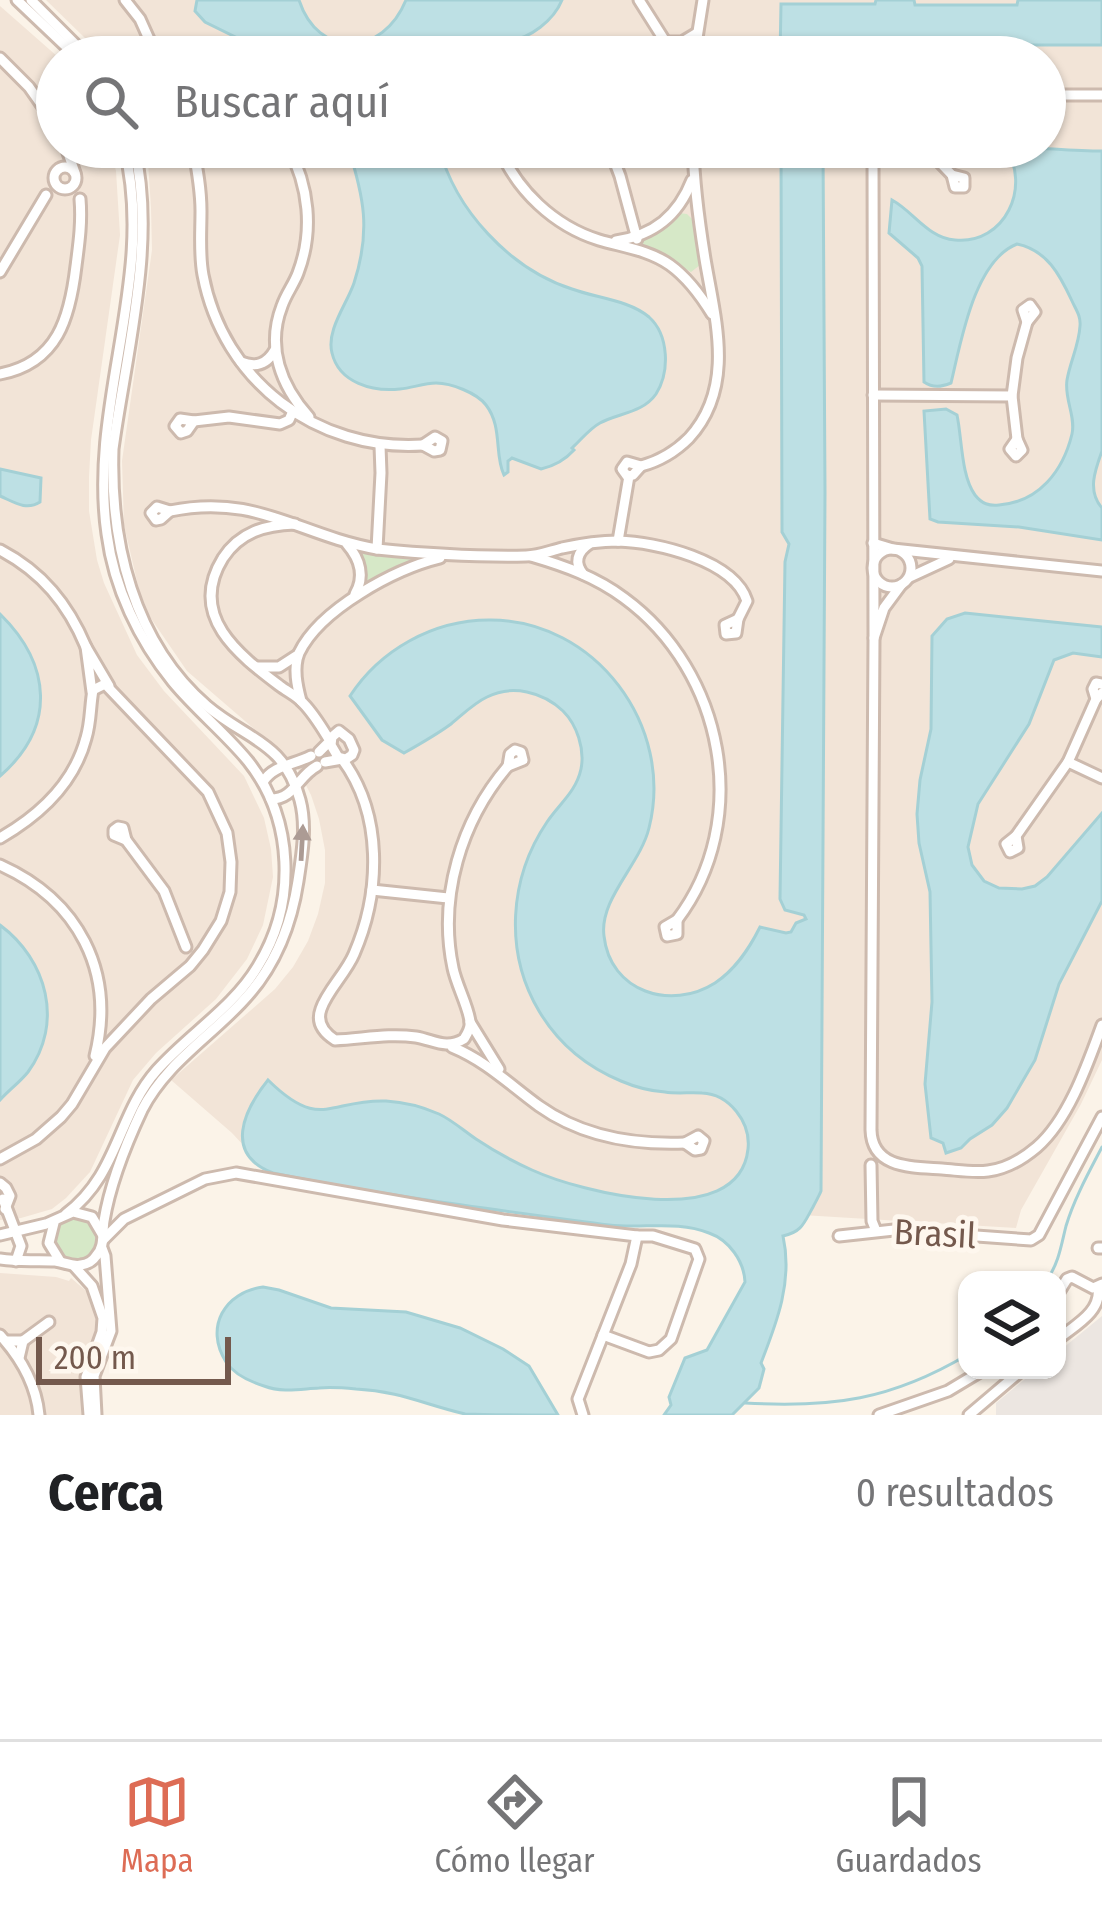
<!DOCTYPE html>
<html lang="es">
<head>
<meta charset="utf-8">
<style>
	:root { --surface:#fff; --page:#f2f2f2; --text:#202124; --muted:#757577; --line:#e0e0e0; --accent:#dd6c55 }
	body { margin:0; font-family:"Fira Sans Condensed",sans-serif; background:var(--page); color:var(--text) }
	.controls { position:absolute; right:36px; bottom:36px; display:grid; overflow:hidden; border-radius:24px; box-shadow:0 3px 9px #0004 }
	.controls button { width:108px; height:108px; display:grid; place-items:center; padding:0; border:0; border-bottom:3px solid var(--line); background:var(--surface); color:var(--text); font:60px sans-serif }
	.scale { position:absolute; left:36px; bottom:30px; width:195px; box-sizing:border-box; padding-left:12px; border:6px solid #74594d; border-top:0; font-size:33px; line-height:42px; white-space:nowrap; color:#74594d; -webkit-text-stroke:9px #fef7ee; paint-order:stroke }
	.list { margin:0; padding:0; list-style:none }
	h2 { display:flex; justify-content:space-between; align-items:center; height:156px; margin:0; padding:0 48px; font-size:51px }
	h2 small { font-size:39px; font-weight:400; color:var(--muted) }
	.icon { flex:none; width:66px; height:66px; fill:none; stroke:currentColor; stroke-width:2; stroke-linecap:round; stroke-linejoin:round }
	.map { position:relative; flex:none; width:1102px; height:1415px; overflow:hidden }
	.search { position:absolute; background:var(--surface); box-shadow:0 3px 9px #0004; left:36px; right:36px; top:36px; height:132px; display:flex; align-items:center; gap:30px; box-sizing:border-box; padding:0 42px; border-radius:66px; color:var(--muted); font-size:45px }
	.sheet { height:324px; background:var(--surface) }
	nav { display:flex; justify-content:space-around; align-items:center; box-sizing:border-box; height:168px; border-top:3px solid var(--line); background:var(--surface); font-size:33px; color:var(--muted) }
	nav a { display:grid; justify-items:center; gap:6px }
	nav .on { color:var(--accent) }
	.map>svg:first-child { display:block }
</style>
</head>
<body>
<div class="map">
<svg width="1102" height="1415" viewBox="0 0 1102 1415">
	<rect width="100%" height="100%" fill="#fbf3e8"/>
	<!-- residential -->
	<g fill="#f2e4d7">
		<path d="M46 0H1102V1060L1081 1104 1021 1210 1016 1228 769 1213 620 1226 337 1185 273 1173 254 1163 245 1147 232 1133 171 1080 275 989 293 967 308 941 318 914 325 883V850L319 819 311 795 295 764 187 671 150 617 139 590 124 525 122 461 152 250 151 208 148 162 144 147H1045V57H99L86 39Z"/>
		<path d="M0 6 58 57 57 147H110L116 171 120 235 91 440 89 477V511L97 560 104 583 137 655 164 691 244 776 264 818 271 849 273 877 263 925 247 959 216 999 156 1053 133 1080 90 1172 66 1198 52 1209 21 1218 0 1220Z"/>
		<path d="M0 1273 56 1277 69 1281 71 1278 92 1296 98 1327 82 1378 85 1415H0Z"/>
	</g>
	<!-- industrial -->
	<path fill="#ece6e1" d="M1102 1316V1415H996V1403L1036 1370H1057V1353Z"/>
	<!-- green -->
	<g fill="#d6e8c7">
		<path d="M679 213 687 214 694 221 701 261 700 265 691 272 642 244 644 237Z"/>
		<path d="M356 548 422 557V559L364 584Z"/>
		<circle cx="75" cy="1240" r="21"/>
	</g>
	<!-- water -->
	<g fill="#bde0e4" stroke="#a4d0d5" stroke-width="3">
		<path d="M197 0H299C318 59 383 57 406 0H562C554 20 530 39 508 41 490 42 505 40 487 38 470 36 454 46 441 57H276L205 22 195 11Z"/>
		<path d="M876 0H914L915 5H1017L1018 0H1102V45H888L873 48 854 57H780L781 4H875Z"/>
		<path d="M348 147H439C455 210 510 269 572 289 596 298 629 300 649 317 669 335 670 372 656 394 643 413 618 413 600 423 589 429 581 440 572 448L574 450C565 460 554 466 541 469L512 458 508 461V472L504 475C494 455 503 427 486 405 477 393 451 383 436 383 424 383 412 388 400 389 373 392 339 383 332 353 326 330 347 304 354 283 371 231 364 197 348 147Z"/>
		<path d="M781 147H823L825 492 821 1191C819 1196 816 1201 813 1207 804 1223 802 1232 783 1236 793 1281 777 1322 761 1363L764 1369 759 1388 732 1415H664L671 1405 669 1397 685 1358 707 1350 745 1282C744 1261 729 1240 709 1233 677 1220 643 1229 609 1225 497 1210 384 1196 273 1173 223 1154 244 1110 268 1080 321 1132 329 1099 386 1101 403 1102 423 1107 439 1114 452 1120 464 1131 476 1139 494 1151 512 1161 532 1170 580 1192 739 1233 748 1149 751 1122 729 1094 702 1093 690 1092 677 1094 665 1092 650 1091 635 1087 621 1081 587 1067 558 1043 539 1011 504 952 509 878 547 822 559 804 576 792 581 769 585 749 577 725 563 711 543 692 512 684 487 697 474 703 462 715 451 724 436 735 420 744 404 753L382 740 350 696C380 650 433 620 489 620 595 619 675 726 649 828 640 865 599 899 604 936 610 992 671 1011 715 983 736 969 749 949 760 927L786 933 791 932 796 923 806 919 804 915 785 910 780 899 785 562 789 544 782 532Z"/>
		<path d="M1005 147C1038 147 1069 151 1102 151V451C1095 470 1087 491 1102 508V540L1019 527 938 522 930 519 924 411 946 409 957 415C962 438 961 476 975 495 982 504 989 506 999 505 1039 502 1063 471 1072 434 1076 416 1064 399 1067 380 1070 362 1079 345 1080 326 1081 316 1076 310 1072 301 1060 275 1047 250 1017 244 974 261 961 342 951 383 941 387 933 388 924 382L922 266 918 258 889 233 892 200C914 212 928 238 955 240 1005 245 1032 186 1005 147Z"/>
		<path d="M0 469 41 478 40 502C26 511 14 502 0 496Z"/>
		<path d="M965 613 1102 627V657L1073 653 1054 660 1029 724 978 804 968 847 972 865 984 881 999 888 1022 889 1035 886 1047 877 1102 813V901L1059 984 1035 1060 1007 1108 992 1125 970 1139 961 1148 946 1153 943 1143 931 1138 925 1084 932 1002 930 892 919 843 917 814 920 780 931 729 932 636 947 619Z"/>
		<path d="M0 614C51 664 57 727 0 776Z"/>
		<path d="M0 925C47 960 64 1023 28 1072 20 1082 9 1090 0 1100Z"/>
		<path d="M263 1287 279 1290 331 1308 406 1312 460 1328 503 1349 529 1366 558 1415C530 1415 491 1415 465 1414 426 1405 399 1391 356 1389 345 1388 331 1387 319 1388 300 1389 283 1393 264 1386 251 1382 234 1374 226 1362 204 1327 225 1292 263 1287Z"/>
	</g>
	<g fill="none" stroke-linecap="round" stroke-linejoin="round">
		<!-- stream -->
		<g stroke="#a4d0d5" stroke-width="3">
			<path d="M1047 1280C1059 1262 1061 1246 1066 1226 1074 1199 1089 1172 1102 1147"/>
			<path d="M745 1403C832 1408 891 1400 967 1355"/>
		</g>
		<defs>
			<g id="minor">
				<path d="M17 0 77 57"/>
				<path d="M31 0 88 57"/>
				<path d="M125 0 140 19 157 57"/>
				<path d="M639 0 675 57"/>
				<path d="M666 42H682L697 33"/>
				<path d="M563 57H570"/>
				<path d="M694 57 703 0"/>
				<path d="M0 58 29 87 57 127"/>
				<path d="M1045 95H1102"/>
				<path d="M66 147 75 173"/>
				<path d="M193 147C197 168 201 189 201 211 201 233 199 254 203 275 223 381 317 452 423 445"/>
				<path d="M288 147C309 186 314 231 298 273 294 284 286 294 282 306 266 347 281 386 309 417"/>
				<path d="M499 147C516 190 554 226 599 240 623 247 649 250 670 265 688 278 701 296 712 314"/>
				<path d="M609 147 620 176 637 239"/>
				<path d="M925 147 952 175"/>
				<path d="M873 155 874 638 884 608 901 585"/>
				<circle cx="65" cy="178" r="11"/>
				<path d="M952 175 964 178V187H955Z"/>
				<path d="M616 241C654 235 678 216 692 180"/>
				<path d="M0 272 46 195"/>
				<path d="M1030 305 1035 312 1027 322 1023 310Z"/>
				<path d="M241 362C256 368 267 364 275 350"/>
				<path d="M0 374C58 363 70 317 76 266 79 243 82 222 80 199"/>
				<path d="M873 395 1012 396"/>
				<path d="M180 419 194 421 187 431 181 433 175 426Z"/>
				<path d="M194 421 229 417 280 424 289 420 293 411"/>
				<path d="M435 437 442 441 440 450 434 451 423 445Z"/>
				<path d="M1017 439 1012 396 1017 358 1027 322"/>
				<path d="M1017 439 1022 450 1016 456 1010 449Z"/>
				<path d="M380 446 381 473 377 549C427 554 476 557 526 556 538 556 550 551 562 548 580 544 600 541 618 541 656 542 734 560 747 601L738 619"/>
				<path d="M627 462 641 466 633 475 627 476 622 469Z"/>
				<path d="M641 466C660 461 675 452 689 438 736 387 715 319 705 259 699 222 694 185 693 147"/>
				<path d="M157 507 170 511 161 519 156 520 151 513Z"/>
				<path d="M170 511C256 493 298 535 377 549"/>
				<path d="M295 524C265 525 240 532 223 558 187 616 239 655 280 686 288 692 297 696 303 703 314 714 322 728 330 741L319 752"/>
				<path d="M618 541 629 476"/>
				<path d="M873 543 893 549 1102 571"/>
				<path d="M347 544C360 559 365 577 355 594"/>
				<circle cx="892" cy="568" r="19"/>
				<path d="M0 550C42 572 68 604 86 647"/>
				<path d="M531 556C565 566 596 577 624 598 724 671 753 820 677 920"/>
				<path d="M583 574C574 563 577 552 589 544"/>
				<path d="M910 577 949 559"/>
				<path d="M738 619 736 633 726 634 725 625Z"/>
				<path d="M874 638 871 1130C872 1169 913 1167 942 1169 957 1170 973 1173 988 1171 1006 1169 1024 1158 1037 1147 1069 1119 1088 1063 1102 1025"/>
				<path d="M257 667H279L296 656"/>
				<path d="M1102 684 1096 683 1093 689 1096 699 1102 693"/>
				<path d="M92 692 86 647 109 686"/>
				<path d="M301 701C297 686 293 668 299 653 320 609 395 569 440 558"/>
				<path d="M339 731 349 739 354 750 352 755 346 759 338 757 331 745 332 737Z"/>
				<path d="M515 750 521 752 523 760 508 766 510 754Z"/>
				<path d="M325 762 342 759C383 814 381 892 354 954 346 973 327 991 321 1009 316 1023 324 1033 335 1040 362 1039 388 1033 416 1037 434 1040 446 1050 464 1039 467 1034 471 1028 470 1022 469 1008 456 984 453 968 438 897 461 821 508 766"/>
				<path d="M1068 762 1102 778"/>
				<path d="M263 782C273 765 294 765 311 756"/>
				<path d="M271 799C294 799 298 776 317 766"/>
				<path d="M118 827 123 828 126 840 114 835V830Z"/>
				<path d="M1016 836 1068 762 1096 699"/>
				<path d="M1016 836 1018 848 1010 852 1006 844Z"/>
				<path d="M0 838C40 815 74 784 86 738 91 722 90 706 93 690L105 684 208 792 227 833 231 862 230 892 221 921 203 950 190 966 151 999 105 1048 72 1104 61 1117 36 1139 0 1159"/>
				<path d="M126 840 164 891 186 947"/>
				<path d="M0 865C78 900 116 971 95 1056"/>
				<path d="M372 890 448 898"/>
				<path d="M677 920V934L667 936 665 927Z"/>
				<path d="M470 1022 499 1069"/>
				<path d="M452 1047C486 1061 509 1084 539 1106 581 1136 634 1145 685 1143"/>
				<path d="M698 1136 704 1141 701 1149 695 1150 685 1143Z"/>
				<path d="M871 1165 872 1221 876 1231"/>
				<path d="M0 1183 6 1188 10 1196 5 1209"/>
				<path d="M3 1199 21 1246 16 1261"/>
				<path d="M66 1214C119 1174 117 1115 157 1070 189 1034 233 1008 258 966 297 903 294 819 248 761 225 733 196 710 173 682 139 640 114 588 107 534 88 402 157 277 124 147"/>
				<path d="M54 1223 49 1243 60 1261"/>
				<path d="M0 1235 46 1224 73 1212 92 1217 102 1234"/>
				<path d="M839 1236 894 1230 1031 1240 1039 1235 1102 1117"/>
				<path d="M103 1240 124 1219 205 1179 236 1173 503 1220 637 1236 631 1264 580 1394 578 1399 583 1415"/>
				<path d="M1098 1248H1102"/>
				<path d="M0 1259C18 1262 36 1260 55 1261 64 1262 72 1267 81 1265 87 1264 93 1261 96 1256 105 1247 102 1233 104 1221 110 1184 126 1144 142 1110 165 1065 207 1039 241 1003 273 970 291 927 298 881 302 855 307 826 300 800 284 741 247 740 207 706 133 642 110 542 113 449 126 353 157 242 134 147"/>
				<path d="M74 1266 92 1286 103 1318 102 1332 86 1377 89 1415"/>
				<path d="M1057 1295 1067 1279 1072 1277 1093 1288 1102 1284"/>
				<path d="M0 1335C21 1358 36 1383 39 1415"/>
				<path d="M603 1335 649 1352 659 1350 671 1339 699 1259 695 1249 653 1236H637"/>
				<path d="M1057 1340C1075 1325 1102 1312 1098 1287"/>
				<path d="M6 1341H23L19 1358"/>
				<path d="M23 1341 49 1322"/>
				<path d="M96 1415 94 1376 111 1331 105 1256 102 1248"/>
				<path d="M879 1415 948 1391 983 1370"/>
				<path d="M969 1415 1022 1370"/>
			</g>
		</defs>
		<!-- minor casing -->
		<use href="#minor" stroke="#cdbaae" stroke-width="15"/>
		<!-- minor -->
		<use href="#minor" stroke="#fff" stroke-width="9"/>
	</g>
	<!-- one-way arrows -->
	<defs><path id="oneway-solid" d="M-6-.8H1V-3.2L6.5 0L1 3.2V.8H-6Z" transform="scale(3)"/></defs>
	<use fill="#ac9b94" href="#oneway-solid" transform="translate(302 843) rotate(-87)"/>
	<g text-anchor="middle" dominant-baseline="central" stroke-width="10" stroke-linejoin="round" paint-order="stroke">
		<!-- street labels -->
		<g font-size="36" fill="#74594d" stroke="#fef7ee">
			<text transform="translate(935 1234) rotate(3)">Brasil</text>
		</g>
	</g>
</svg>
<div class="controls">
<button><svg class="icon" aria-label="layers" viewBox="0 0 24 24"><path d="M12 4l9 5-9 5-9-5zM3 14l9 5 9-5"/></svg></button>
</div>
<div class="scale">200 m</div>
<div class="search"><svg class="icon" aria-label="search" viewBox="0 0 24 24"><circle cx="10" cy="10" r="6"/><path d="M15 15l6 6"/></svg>Buscar aquí</div>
</div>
<section class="sheet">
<h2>Cerca<small>0 resultados</small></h2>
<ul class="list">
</ul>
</section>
<nav>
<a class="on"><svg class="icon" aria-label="map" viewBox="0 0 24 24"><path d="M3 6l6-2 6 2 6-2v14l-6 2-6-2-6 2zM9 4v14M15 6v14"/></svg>Mapa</a>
<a><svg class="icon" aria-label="directions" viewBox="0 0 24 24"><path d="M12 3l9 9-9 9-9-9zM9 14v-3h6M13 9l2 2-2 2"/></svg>Cómo llegar</a>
<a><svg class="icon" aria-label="saved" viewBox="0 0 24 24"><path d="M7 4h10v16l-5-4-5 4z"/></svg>Guardados</a>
</nav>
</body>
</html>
